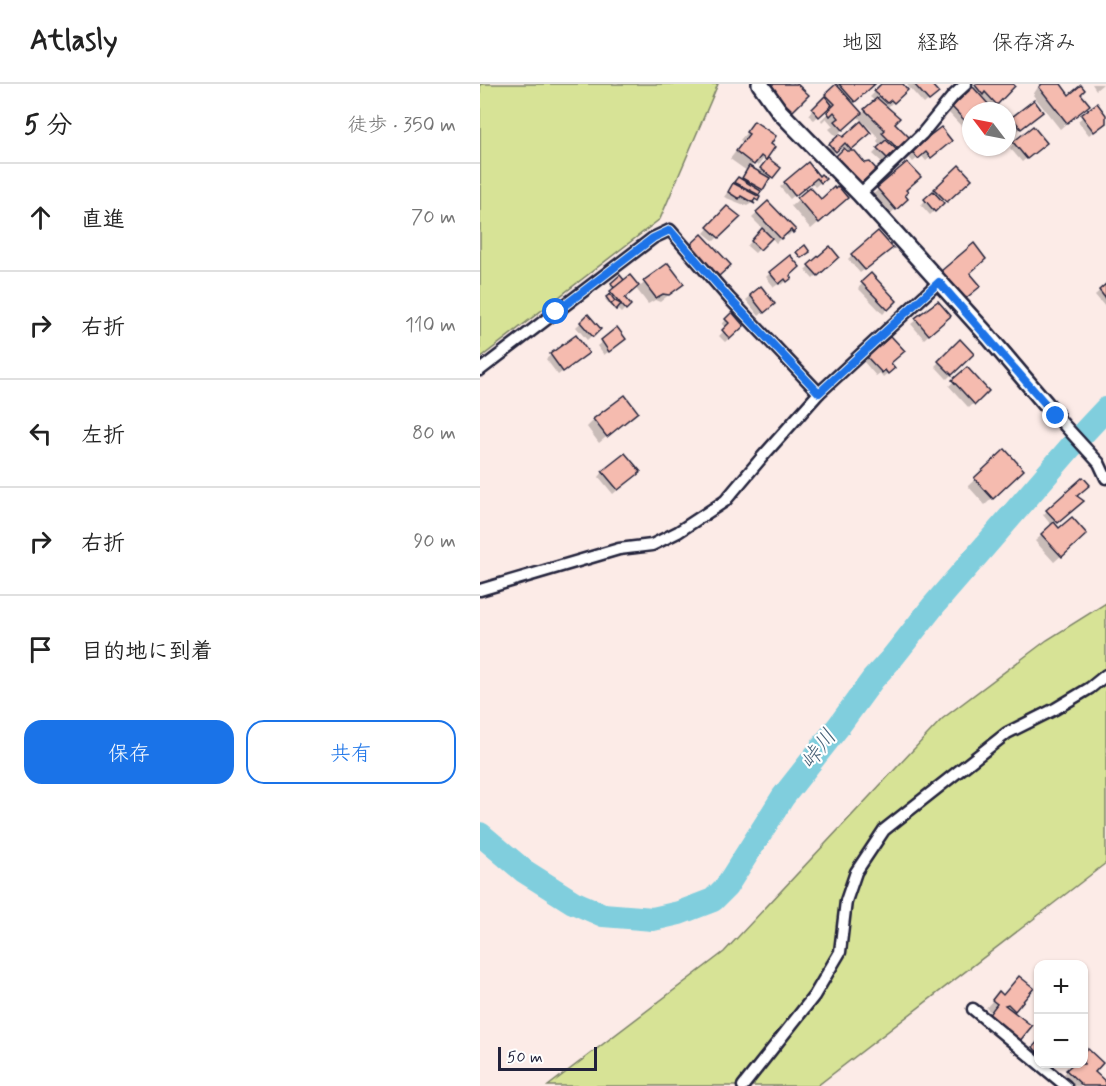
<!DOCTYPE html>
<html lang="ja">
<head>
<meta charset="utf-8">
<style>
	:root { --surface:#fff; --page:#f2f2f2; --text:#222; --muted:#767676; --line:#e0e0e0; --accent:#1a73e8 }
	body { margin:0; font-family:Mynerve,"Klee One",sans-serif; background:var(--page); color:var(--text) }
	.controls { position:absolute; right:18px; bottom:18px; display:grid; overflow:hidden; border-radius:12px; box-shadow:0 2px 4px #0004 }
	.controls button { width:54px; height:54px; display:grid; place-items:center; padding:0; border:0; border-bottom:2px solid var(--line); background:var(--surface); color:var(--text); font:30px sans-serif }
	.compass { position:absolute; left:482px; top:18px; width:54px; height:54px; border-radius:50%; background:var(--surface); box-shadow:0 2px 4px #0004; rotate:302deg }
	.scale { position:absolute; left:18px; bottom:15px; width:99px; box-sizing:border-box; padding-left:6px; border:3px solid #22223b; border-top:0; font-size:16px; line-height:21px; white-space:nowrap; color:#22223b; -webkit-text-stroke:4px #fff; paint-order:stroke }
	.stop { position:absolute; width:18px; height:18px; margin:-14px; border:4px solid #1a73e8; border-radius:50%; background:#fff }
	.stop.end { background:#1a73e8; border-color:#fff; box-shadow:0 2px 6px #0008 }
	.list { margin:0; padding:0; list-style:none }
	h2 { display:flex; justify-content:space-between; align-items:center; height:78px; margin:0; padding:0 24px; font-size:26px }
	h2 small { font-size:20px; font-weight:400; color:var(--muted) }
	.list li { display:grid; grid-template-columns:39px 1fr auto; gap:18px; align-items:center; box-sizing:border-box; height:108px; padding:0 24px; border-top:2px solid var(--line) }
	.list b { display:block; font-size:22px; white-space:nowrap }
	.list em { font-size:20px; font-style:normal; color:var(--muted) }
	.actions { display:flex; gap:12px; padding:18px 24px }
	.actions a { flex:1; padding:14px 0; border:2px solid var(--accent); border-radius:18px; text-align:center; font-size:21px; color:var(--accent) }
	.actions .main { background:var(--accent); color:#fff }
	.icon { flex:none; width:33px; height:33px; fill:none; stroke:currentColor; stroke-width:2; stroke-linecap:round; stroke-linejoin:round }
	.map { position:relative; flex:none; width:626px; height:1002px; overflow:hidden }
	header { display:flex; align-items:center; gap:36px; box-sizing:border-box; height:84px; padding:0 30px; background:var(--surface); border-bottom:2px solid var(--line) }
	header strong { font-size:28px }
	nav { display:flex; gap:33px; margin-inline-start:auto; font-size:21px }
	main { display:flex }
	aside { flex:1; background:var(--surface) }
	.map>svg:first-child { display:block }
</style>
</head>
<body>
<header>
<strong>Atlasly</strong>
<nav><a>地図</a><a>経路</a><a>保存済み</a></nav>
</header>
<main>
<aside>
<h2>5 分<small>徒歩 · 350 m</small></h2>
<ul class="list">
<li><svg class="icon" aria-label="ahead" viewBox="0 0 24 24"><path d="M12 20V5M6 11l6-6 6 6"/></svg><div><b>直進</b></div><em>70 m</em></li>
<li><svg class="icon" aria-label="right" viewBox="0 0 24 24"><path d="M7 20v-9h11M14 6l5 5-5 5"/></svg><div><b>右折</b></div><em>110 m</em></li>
<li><svg class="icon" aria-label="left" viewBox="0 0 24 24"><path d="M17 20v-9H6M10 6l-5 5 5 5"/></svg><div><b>左折</b></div><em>80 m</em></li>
<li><svg class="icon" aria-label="right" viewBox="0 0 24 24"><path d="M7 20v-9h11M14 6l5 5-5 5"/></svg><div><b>右折</b></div><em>90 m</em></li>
<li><svg class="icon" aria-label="arrive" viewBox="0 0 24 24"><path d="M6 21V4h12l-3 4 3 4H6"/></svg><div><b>目的地に到着</b></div></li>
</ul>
<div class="actions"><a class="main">保存</a><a>共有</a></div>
</aside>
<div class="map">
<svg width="626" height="1002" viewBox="0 0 626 1002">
	<rect width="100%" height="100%" fill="#fcebe7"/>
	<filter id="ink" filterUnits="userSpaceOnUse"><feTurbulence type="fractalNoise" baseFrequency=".0167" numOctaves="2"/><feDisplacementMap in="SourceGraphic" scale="12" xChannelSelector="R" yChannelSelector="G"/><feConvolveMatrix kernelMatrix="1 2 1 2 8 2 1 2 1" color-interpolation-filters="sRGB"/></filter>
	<g filter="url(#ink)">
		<!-- green -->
		<g fill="#d7e396" stroke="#7c8268" stroke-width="1.5">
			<path d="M0 0H238L180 135 0 274Z"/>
			<path d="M626 519V779L337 1002H68L244 868 462 635 567 556Z"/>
		</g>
		<!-- shadow -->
		<g fill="#0003">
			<path d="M290 0H315L326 11 305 33Z"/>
			<path d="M356 0H394L372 19 381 30 395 17 390 13 403 0H421L426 5 407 24 413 39 428 54 404 80 393 70 401 62 397 57 399 54 382 37 381 39 384 53 366 69 385 81 375 103 352 77 364 67 360 63 351 71 346 65 362 55 382 37 377 32 356 52 349 45 353 42 346 34 342 38 341 36 349 28 346 25 334 36 328 31Z"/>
			<path d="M428 0H449L452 13 444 20 427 1Z"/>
			<path d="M498 0H531L533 2 511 24 508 21 505 24 508 27H491V36L483 44 468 28Z"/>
			<path d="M560 0H579L589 13 599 10 608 21 580 45 553 11Z"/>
			<path d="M612 0H623L616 6Z"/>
			<path d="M553 18 556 32 536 48 528 39Z"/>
			<path d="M617 21 626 33V38L609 51 598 37Z"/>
			<path d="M275 39 288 60 293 63 278 82 274 79 269 84 277 89 284 80 299 84 288 98 286 97 276 112 277 116 267 122 244 113 256 96H261L267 87 250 75 263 58 260 56Z"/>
			<path d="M534 59 560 63 542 78 530 64Z"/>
			<path d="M465 61 446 77 441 71 433 78 428 72 432 67Z"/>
			<path d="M328 80 339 94 344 95 335 103 331 98 310 115 300 103Z"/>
			<path d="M427 80 425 107 419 122 408 132 391 112Z"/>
			<path d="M489 95 450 131 441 121 455 106Z"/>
			<path d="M330 105 341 117 359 121 331 145 311 122Z"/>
			<path d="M288 119 314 146 308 152 305 150 296 159 291 153 275 169 267 162 283 145 272 134Z"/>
			<path d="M247 124 259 133 234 157 224 149Z"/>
			<path d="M406 169 380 189 368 175 372 171Z"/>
			<path d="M357 173 333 195 325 186 329 182Z"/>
			<path d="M188 181 202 200 180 218 175 216 168 220 155 203 144 214 149 221 141 229 136 224 134 226 125 215 134 206 130 202 140 194 143 198 149 193 158 204Z"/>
			<path d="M462 188 492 208 477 221 455 195Z"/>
			<path d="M290 189 310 194 302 201 300 199 294 203 286 193Z"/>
			<path d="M391 192 415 217 403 230 378 204Z"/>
			<path d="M626 201V224L615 211Z"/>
			<path d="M280 204 288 224 279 232 266 216Z"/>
			<path d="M458 219 464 237 444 255 431 240Z"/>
			<path d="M252 230 262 242 245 258 239 252 246 245 242 240Z"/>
			<path d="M108 232 119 245 107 256 96 243Z"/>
			<path d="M137 245 140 259 124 271 117 262Z"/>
			<path d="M480 257 492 270 467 295 455 282Z"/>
			<path d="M107 269 78 291 66 275 71 271Z"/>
			<path d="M388 274 413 284 403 293 400 289 396 292 384 278Z"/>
			<path d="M487 285 507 307 489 324 469 302Z"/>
			<path d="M156 328 119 359 107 343 114 336Z"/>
			<path d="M525 367 542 386 505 421 488 402Z"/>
			<path d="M123 388 154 392 133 410 119 393Z"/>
			<path d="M597 421 574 441 598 457 574 478 555 457 572 442 563 431 567 427Z"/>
			<path d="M552 905 532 929 538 957 531 964 501 941 511 928 506 924 519 909 522 913Z"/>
			<path d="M558 922V931L554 926Z"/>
			<path d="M558 959V970L555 974 549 969Z"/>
			<path d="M607 966 613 988 626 1000 625 1002H589L580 994 594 980H604V970Z"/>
		</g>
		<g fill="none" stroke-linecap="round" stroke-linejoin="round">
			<!-- river -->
			<path stroke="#80cedd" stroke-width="24" d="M0 750 44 787 93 818 123 831 173 835 199 829 233 816 246 803 303 713 358 643 393 595 412 574 454 521 595 358 626 325"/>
		</g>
		<!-- building -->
		<g fill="#f5bbaf" stroke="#22223b" stroke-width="1.5">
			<path d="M288 0H317L329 11 313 27 287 2Z"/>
			<path d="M356 0 382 29 363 46 355 37 359 34 354 28 350 32 347 28 355 20 345 10Z"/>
			<path d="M359 0H395L375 18Z"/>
			<path d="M401 0H423L428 6 414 19 411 16 407 19 394 7Z"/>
			<path d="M434 0H451L459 9 449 17Z"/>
			<path d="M496 0H533L535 2 517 21 505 8 503 11 495 1Z"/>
			<path d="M562 0H581L589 11 601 1 605 6 601 10 610 21 587 39 559 3Z"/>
			<path d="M493 3 510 22 507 24 510 27H491V37L488 40 472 23Z"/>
			<path d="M345 12 352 21 339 33 332 25Z"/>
			<path d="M397 14 420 34 415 39 430 54 419 66 402 49 405 46 384 25Z"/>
			<path d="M554 16 563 28 541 45 532 33Z"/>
			<path d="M617 19 626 31V39L614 48 601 31Z"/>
			<path d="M274 37 296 52 291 60 295 63 286 76 281 72 274 81 256 67 269 50 266 48Z"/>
			<path d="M381 37 391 49 371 66 365 59 356 68 349 60 360 50 363 53Z"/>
			<path d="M553 42 567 59 547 75 533 58Z"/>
			<path d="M461 43 472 57 451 74 446 68 438 75 431 66Z"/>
			<path d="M406 56 419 68 409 76 397 64Z"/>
			<path d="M364 64 367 67H375L385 79 390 78 397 86 380 100 356 72Z"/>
			<path d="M288 74 301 84 293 94 280 84Z"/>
			<path d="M328 78 339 92 341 90 346 95 341 99 337 94 315 112 304 98Z"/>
			<path d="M427 78 441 93 426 106 428 108 425 111 428 115 416 126 397 104Z"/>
			<path d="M479 81 492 95 467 118 454 105Z"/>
			<path d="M269 82 290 94 283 106 262 94Z"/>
			<path d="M258 93 281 107 279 111 254 98Z"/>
			<path d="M253 99 280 113 278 117 275 115 273 118 275 120 261 112 259 115 248 108Z"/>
			<path d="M358 102 368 114 339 139 317 114 330 103 341 115 354 103 355 105Z"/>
			<path d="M453 107 464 119 455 128 444 115Z"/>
			<path d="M288 117 316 146 313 149 311 146 301 155 276 128Z"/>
			<path d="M247 122 261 133 239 154 227 143Z"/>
			<path d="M282 144 292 154 280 166 271 157Z"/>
			<path d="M398 147 413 164 385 186 371 170Z"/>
			<path d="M222 150 251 181 239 192 209 162Z"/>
			<path d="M494 159 506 175 490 189 501 202 485 215 461 187Z"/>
			<path d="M325 161 330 168 321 174 316 168Z"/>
			<path d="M350 162 359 173 338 192 328 181Z"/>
			<path d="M310 171 320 183 310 192 312 194 307 198 305 195 299 200 289 188Z"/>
			<path d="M188 179 204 200 189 211 183 210 176 214 163 197Z"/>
			<path d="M391 189 417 217 408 226 381 198Z"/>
			<path d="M140 191 144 196 134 204 131 199Z"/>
			<path d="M150 191 159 202 145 214 151 221 146 226 130 207Z"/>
			<path d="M626 200V215L619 206Z"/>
			<path d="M281 202 295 220 284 229 270 211Z"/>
			<path d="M130 210 135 217 131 220 126 213Z"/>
			<path d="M135 217 141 220 136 226 131 220Z"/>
			<path d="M458 217 471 232 449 251 435 234Z"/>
			<path d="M252 228 264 242 250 255 242 246 249 239 245 235Z"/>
			<path d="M108 230 121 245 113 253 100 238Z"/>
			<path d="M137 243 146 255 129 268 121 256Z"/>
			<path d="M96 251 109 269 83 288 70 270Z"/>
			<path d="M411 252 425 267 411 279 415 284 408 290 405 286 402 289 387 273Z"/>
			<path d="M480 255 494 270 472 291 458 277Z"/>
			<path d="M487 283 509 307 495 321 472 296Z"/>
			<path d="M145 311 158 328 127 353 113 335Z"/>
			<path d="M525 365 544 386 513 415 494 394Z"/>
			<path d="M145 369 161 388 138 406 122 387Z"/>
			<path d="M603 393 610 401 597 412 604 417 578 439 566 426Z"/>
			<path d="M592 433 607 450 582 473 561 450 574 438 579 444Z"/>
			<path d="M539 892 554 904 535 927 528 920 525 921 552 942 539 958 507 933 517 920 512 916 519 907 523 911Z"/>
			<path d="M558 957V969L553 963Z"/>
			<path d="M607 964 623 979 615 988 626 998V1002H603L586 986 593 980H604V968Z"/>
		</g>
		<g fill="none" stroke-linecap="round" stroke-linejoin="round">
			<defs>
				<g id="street">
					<path d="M380 110 442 50 473 12 486 0"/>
					<path d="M0 286 173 154 190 146 249 214 339 309"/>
					<path d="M576 332 619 379 626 394"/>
					<path d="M0 506 139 465 172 461 198 448 245 417 283 372 339 309 459 198"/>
					<path d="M493 925 586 1002"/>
					<path d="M263 1002 334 912 360 868 366 817 376 788 404 746 527 649 575 625 610 604 626 591"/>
				</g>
				<path id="secondary" d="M280 0 300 28 380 110 508 252 576 332"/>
			</defs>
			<!-- street casing -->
			<use href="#street" stroke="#22223b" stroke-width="15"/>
			<!-- secondary casing -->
			<use href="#secondary" stroke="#22223b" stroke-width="20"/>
			<!-- street -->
			<use href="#street" stroke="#fff" stroke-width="10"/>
			<!-- secondary -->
			<use href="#secondary" stroke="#fff" stroke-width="15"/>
		</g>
	</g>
	<g fill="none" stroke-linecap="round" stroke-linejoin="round" filter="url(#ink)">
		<!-- route -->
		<path stroke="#1a73e8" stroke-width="8" d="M76 228 173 154 190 146 249 214 339 309 459 198 576 332"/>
	</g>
	<g text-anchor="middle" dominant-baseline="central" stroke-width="4.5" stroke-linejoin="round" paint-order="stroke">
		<!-- water labels -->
		<g font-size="22" font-style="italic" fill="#435e74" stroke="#fff">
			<text transform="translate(339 666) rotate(-53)">峠川</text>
		</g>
	</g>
</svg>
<div class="controls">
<button>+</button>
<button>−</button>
</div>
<svg class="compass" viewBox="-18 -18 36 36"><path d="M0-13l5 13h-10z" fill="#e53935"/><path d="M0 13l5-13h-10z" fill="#767676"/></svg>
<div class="scale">50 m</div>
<div class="stop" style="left:76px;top:228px"></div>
<div class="stop end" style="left:576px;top:332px"></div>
</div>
</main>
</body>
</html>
